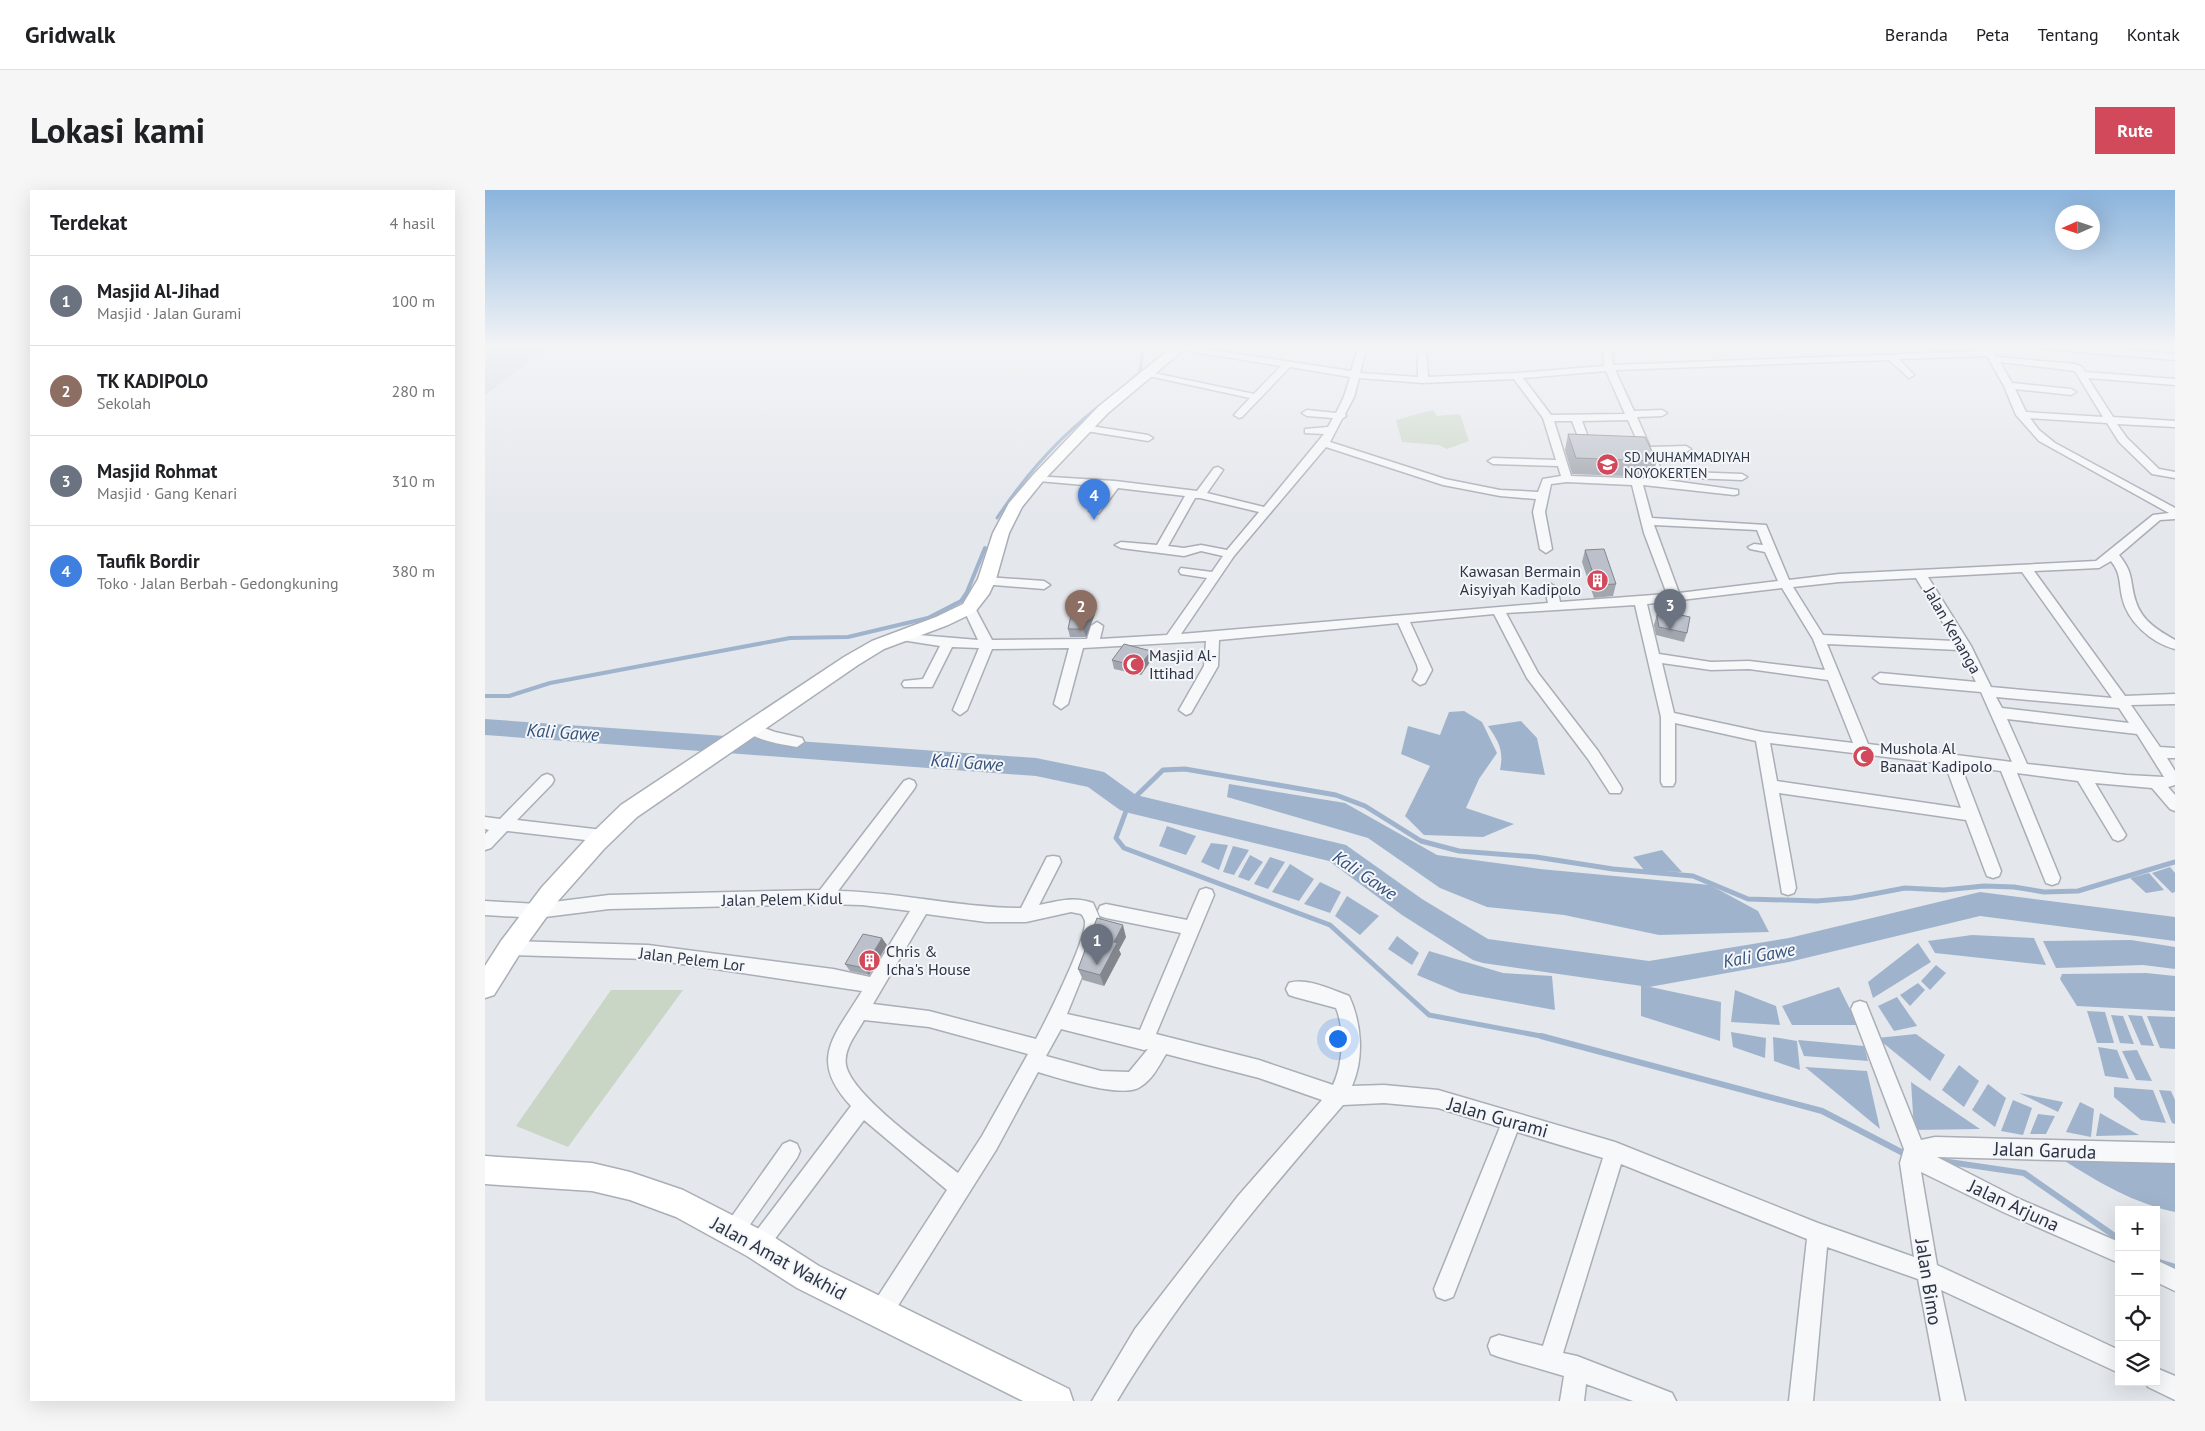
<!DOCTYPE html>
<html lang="id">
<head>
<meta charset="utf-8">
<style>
	:root { --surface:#fff; --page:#f6f6f6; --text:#202124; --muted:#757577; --line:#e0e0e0; --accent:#d1495b }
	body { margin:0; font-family:"PT Sans",sans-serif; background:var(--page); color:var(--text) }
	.controls { position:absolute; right:15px; bottom:15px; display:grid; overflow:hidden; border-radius:0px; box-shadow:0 5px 20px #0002 }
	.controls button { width:45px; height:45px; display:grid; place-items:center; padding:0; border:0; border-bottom:1px solid var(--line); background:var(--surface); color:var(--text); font:25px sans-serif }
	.compass { position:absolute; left:1570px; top:15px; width:45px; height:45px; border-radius:50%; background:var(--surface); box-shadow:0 5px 20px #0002; rotate:267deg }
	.you { position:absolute; left:852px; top:848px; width:18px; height:18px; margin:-12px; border:4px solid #fff; border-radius:50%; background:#1a73e8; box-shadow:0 0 0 8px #1a73e833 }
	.badge { display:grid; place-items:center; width:32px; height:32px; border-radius:50%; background:var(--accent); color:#fff; font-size:16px; font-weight:700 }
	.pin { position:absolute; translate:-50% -41px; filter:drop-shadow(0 1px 2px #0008) }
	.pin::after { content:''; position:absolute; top:26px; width:18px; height:15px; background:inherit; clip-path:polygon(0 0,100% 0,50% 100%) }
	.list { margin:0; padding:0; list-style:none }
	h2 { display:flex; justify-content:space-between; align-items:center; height:65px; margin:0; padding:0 20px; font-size:21px }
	h2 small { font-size:16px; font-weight:400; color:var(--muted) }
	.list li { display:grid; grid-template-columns:32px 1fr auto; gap:15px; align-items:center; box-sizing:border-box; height:90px; padding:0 20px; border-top:1px solid var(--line) }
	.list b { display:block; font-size:19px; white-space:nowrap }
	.list p { margin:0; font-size:16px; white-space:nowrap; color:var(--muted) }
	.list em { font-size:16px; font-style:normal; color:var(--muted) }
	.icon { flex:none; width:28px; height:28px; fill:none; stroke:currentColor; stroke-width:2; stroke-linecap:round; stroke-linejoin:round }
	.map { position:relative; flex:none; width:1690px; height:1211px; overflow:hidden; border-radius:0px }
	header { display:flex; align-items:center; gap:30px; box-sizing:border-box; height:70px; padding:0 25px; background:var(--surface); border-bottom:1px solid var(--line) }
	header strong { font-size:24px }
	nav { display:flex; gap:28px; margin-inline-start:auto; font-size:18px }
	.intro { display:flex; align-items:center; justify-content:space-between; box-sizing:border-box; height:120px; padding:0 30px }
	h1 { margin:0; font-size:35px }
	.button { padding:12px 22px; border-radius:0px; background:var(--accent); color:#fff; font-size:18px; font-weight:700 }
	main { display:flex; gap:30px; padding:0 30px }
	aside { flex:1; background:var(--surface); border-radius:0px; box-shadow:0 5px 20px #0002 }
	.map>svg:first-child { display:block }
</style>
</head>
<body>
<header>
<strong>Gridwalk</strong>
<nav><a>Beranda</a><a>Peta</a><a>Tentang</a><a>Kontak</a></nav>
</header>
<div class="intro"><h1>Lokasi kami</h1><a class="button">Rute</a></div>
<main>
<aside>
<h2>Terdekat<small>4 hasil</small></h2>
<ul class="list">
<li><span class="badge" style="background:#6b7280">1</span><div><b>Masjid Al-Jihad</b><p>Masjid · Jalan Gurami</p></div><em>100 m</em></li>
<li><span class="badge" style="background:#8d6e63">2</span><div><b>TK KADIPOLO</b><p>Sekolah</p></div><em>280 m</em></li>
<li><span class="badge" style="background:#6b7280">3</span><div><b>Masjid Rohmat</b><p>Masjid · Gang Kenari</p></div><em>310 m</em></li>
<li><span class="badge" style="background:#3f7fe0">4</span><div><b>Taufik Bordir</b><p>Toko · Jalan Berbah - Gedongkuning</p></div><em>380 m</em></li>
</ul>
</aside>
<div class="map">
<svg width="1690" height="1211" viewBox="0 0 1690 1211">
	<rect width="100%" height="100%" fill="#e4e7ec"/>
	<!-- built -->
	<path fill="#d2d6de" d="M0 155H67L0 205Z"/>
	<!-- green -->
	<g fill="#c9d6c5">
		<path d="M948 220 952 226 975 224 984 251 962 259 954 255 917 252 911 230Z"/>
		<path d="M126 800H198L83 957 31 936Z"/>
	</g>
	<!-- water -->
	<g fill="#9fb4cc">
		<path d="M979 521 997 532 1012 563 994 589 981 618 1029 634 998 647 939 645 920 626 945 576 916 564 923 536 955 545 964 522Z"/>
		<path d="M1036 531 1052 548 1060 585 1015 580C1019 561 1014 552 1003 536Z"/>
		<path d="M744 594 860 613 952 665 1055 679 1225 695 1273 721 1284 742 1174 745 1079 725 1002 717 955 698 883 648 742 607Z"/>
		<path d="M682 636 711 646 701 665 674 656Z"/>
		<path d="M726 653 743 655 734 680 716 672Z"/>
		<path d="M748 656 764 660 749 685 738 682Z"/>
		<path d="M1177 660 1197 682 1160 681 1148 667Z"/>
		<path d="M765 665 778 672 764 691 753 687Z"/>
		<path d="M785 667 800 672 783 699 769 694Z"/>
		<path d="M805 674 829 689 814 711 787 702Z"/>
		<path d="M1685 677 1690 683V702L1687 703 1667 683Z"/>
		<path d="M1664 683 1679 700 1661 703 1645 688Z"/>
		<path d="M835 692 856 702 845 723 819 714Z"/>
		<path d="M862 706 894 726 875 745 850 726Z"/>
		<path d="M1487 745 1549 748 1561 775 1450 763 1443 751Z"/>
		<path d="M912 746 934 763 927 775 903 759Z"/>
		<path d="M1646 750 1690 757V779L1658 775 1571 778 1558 751Z"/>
		<path d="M1433 753 1446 772 1388 808 1383 792Z"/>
		<path d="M944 761 1018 783 1067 786 1070 820 975 803 932 785Z"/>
		<path d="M1451 775 1461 783 1445 800 1436 791Z"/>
		<path d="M1661 783 1690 786V821L1592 816 1575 789 1577 784Z"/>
		<path d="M1433 793 1440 800 1425 816 1415 805Z"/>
		<path d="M1156 795 1236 812 1235 851 1156 826Z"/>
		<path d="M1354 797 1373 835H1307L1297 816Z"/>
		<path d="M1250 800 1291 816 1295 835 1246 832Z"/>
		<path d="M1412 807 1432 836 1409 841 1393 816Z"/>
		<path d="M1602 821 1620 822 1629 853H1612Z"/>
		<path d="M1626 825 1638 826 1649 854 1635 853Z"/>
		<path d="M1643 825 1657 826 1669 856 1656 855Z"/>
		<path d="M1662 826 1690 827V859L1675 858Z"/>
		<path d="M1246 842 1281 848 1280 868 1248 857Z"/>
		<path d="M1431 844 1460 865 1445 891 1392 848Z"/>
		<path d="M1288 847 1312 851 1315 880 1289 871Z"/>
		<path d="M1313 850 1379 856 1383 871 1319 866Z"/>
		<path d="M1613 857 1632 860 1644 889 1620 886Z"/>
		<path d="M1652 860 1667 891 1651 890 1637 861Z"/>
		<path d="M1474 875 1494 891 1479 917 1457 900Z"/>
		<path d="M1320 877 1382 881 1395 939Z"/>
		<path d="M1426 892 1495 939 1429 940Z"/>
		<path d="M1503 894 1521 908 1510 937 1487 920Z"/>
		<path d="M1629 897 1668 900 1681 933 1656 930 1629 907Z"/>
		<path d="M1674 900 1686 901 1690 910V934L1687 933Z"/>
		<path d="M1534 903 1578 912 1573 922Z"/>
		<path d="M1528 910 1547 918 1538 945 1516 941Z"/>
		<path d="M1595 912 1609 919 1606 947 1581 942Z"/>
		<path d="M1615 923 1654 945 1611 946Z"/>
		<path d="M1553 924 1570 926 1561 944H1545Z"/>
		<path d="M1578 965 1690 972V1022C1648 1013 1615 993 1578 970Z"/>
	</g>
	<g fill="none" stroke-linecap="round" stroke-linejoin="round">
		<!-- stream-far3 -->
		<g stroke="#9fb4cc" stroke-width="3">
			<path d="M643 193 655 182 659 155"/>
			<path d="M512 328C543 281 580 241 625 208"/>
		</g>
		<!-- stream-far2 -->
		<path stroke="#9fb4cc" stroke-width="4" d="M0 506H24L65 493 305 448 363 447 443 428 476 411 482 402 500 358"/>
		<!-- stream-far1 -->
		<path stroke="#9fb4cc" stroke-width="5" d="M1061 847 944 825 845 735 639 658 631 648 644 613 678 580 700 579 851 605 880 616 936 651 974 661 1051 667 1128 679 1208 686 1263 709 1332 711 1367 708 1420 698 1459 700 1499 696 1529 697 1559 702 1593 701 1690 672"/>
		<!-- stream -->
		<g stroke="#9fb4cc" stroke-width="6">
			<path d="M1056 846 1337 921 1422 965"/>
			<path d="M1457 971 1539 983 1634 1049"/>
			<path d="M1671 1071 1690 1077"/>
		</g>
		<!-- river -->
		<path fill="#9fb4cc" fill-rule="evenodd" d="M0 529 551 568 610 580 619 582 651 605 861 655 937 709 1003 749 1164 771 1304 748 1495 702 1690 727V751L1495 726 1304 772 1164 797 998 773 988 770 917 725 844 671 644 623 635 620 603 597 551 586 0 545Z"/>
		<defs>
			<g id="street">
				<path d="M693 155 866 181 874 155H882L875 183 933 187V155H941L943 187 1032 183 1119 176 1118 155H1126L1128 175 1499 161 1496 155H1504L1511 167 1590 174 1597 177 1600 182 1690 189V195L1603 188 1628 227 1690 231V237L1632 234 1642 248 1674 279 1690 282V288L1667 284 1634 252 1622 233 1545 228 1554 240 1570 253 1690 318V329L1675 330 1634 365C1650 385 1644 391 1651 412 1657 431 1674 441 1690 450V459C1666 453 1642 431 1637 407 1634 393 1636 383 1626 371L1614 378 1549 381 1640 506 1690 504V514L1646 515 1675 557 1690 558V568H1682L1690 581V595L1683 597 1690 605V621L1685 619 1667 598 1610 593 1641 645 1638 649 1633 651 1628 649 1593 591 1532 583 1575 688 1573 693 1567 695 1561 693 1559 688 1516 581 1476 576 1516 681 1514 686 1508 688 1502 686 1500 681 1481 630 1294 603 1311 698 1309 703 1303 705 1297 703 1271 551 1190 533V592L1188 596H1178L1176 592V527L1150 415 1021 423 1053 483 1113 561 1135 595 1137 599 1135 603H1125L1103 569 1042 488 1009 424 925 432 947 480 940 493 935 495 928 490 933 480 932 475 913 433 734 450 733 476 706 523 701 525 694 520 719 476 721 451 598 458 583 514 576 519 569 514 584 458 507 459 482 520 475 525 468 520 494 458 467 457 447 497H419L417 494 419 491 438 489 455 456 410 449 409 446 410 443 493 450 478 418 484 414 490 418 507 450 602 449 606 436 612 432 618 436 615 449 682 445 722 388 696 384 694 381 696 378 727 382 738 366 716 361 699 366 636 358 630 355 636 352 672 355 700 306 633 298 614 323 610 324 604 321 622 297 553 291 548 288 549 286 630 291 712 301 729 278 733 277 738 280 722 303 779 317 839 244 820 243V239L843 237 848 228 822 226 817 223 822 220 851 223 859 207 865 187 805 177 757 227 754 228 749 225 765 208 659 185 664 182 769 204 796 176 696 160 692 157ZM1502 166 1519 196 1531 225 1554 251 1684 323 1668 325 1611 371 1354 384 1304 390 1281 335 1167 328 1158 295 1249 305 1253 304V300L1181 290 1180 287 1257 290 1262 287 1257 284 1177 281 1168 263 1201 262 1206 259 1201 256 1165 257 1152 227 1177 226 1182 223 1177 220 1149 221 1130 180 1404 170 1424 188 1429 185 1414 169ZM1515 172 1590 181 1618 227 1541 222 1530 199 1586 205 1591 202 1586 199 1527 193ZM1121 181 1140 224 1066 225 1038 188ZM874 188 938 193 1029 189 1058 228 1071 270 1008 268 1003 271 1008 274 1073 276 1076 286 1058 289 1053 302 1015 300 960 289 845 252 857 229 861 226 860 224 869 207ZM1143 230 1155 257 1148 260 1158 263 1170 289 1086 286 1069 231H1087L1097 257 1107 261 1112 258 1106 255 1097 231ZM841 257 958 295 1015 306 1051 309 1048 322 1055 359 1061 363 1067 359 1060 322 1066 294 1082 292 1147 295 1159 343 1182 404 1075 412 1072 398 1066 394 1060 398 1063 413 696 444 749 366ZM710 308H715L774 322 742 360 716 355 699 358 683 356ZM1169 335 1272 340 1278 355 1269 354 1263 357 1265 359 1280 362 1293 391 1194 403ZM1537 382 1627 508 1506 497 1486 456 1443 387ZM1431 388 1469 451 1338 445 1308 397 1354 392ZM1297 398 1328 449 1340 480 1264 471 1226 472 1174 464 1162 414ZM1342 454 1474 460 1491 492 1395 483 1388 488 1395 493 1496 502 1527 572 1383 554ZM1177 473 1226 480 1264 479 1343 490 1368 553 1277 542 1189 523ZM1511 507 1634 518 1644 533 1517 518ZM1522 529 1652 544 1679 587 1642 585 1542 574ZM1285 553 1460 574 1476 618 1292 591Z"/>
				<path d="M1545 155H1581L1690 164V170L1549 158Z"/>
				<path d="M599 235 663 245 668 248 663 251 595 240V236Z"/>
				<path d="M501 387 559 391 565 395 559 399 497 394 495 391Z"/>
				<path d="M266 533 290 542 317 548 319 552 312 557C299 555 266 550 259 538L261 534Z"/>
				<path d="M62 584 67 586 69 590 67 594 32 630 118 640 123 642 126 646 123 650 118 652 22 641 6 658 0 660V644L4 640 0 639V627L15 629 57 586Z"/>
				<path d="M424 589 429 591 431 595 429 599 353 701C415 702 475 718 536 718L562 667 568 666 574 667 576 672 554 715C574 711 589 706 608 713L616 731 612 750 582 824 655 840 696 743 621 728 615 726 613 721 615 716 621 714 702 730 715 700 721 698 727 700 729 705 671 844 774 870 848 895C858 874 860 840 851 818L810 807 804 805 801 799 804 793C821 787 848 800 864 806 877 834 879 869 867 896L899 895 953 900 1130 952 1333 1033 1429 1067 1415 973 1419 959 1366 819 1369 813 1375 811 1381 813 1436 950 1450 947 1690 953V973L1452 967 1532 1008 1634 1052V1073L1518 1022 1436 982 1452 1075 1634 1160V1183L1456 1100 1480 1211H1456L1433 1089 1342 1057 1328 1211H1304L1322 1049 1136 974 1078 1163 1092 1166 1187 1203 1191 1211H1148L1101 1194 1099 1211H1075L1079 1186 1014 1167 1006 1164 1003 1156 1006 1148 1014 1145 1058 1156 1118 968 1032 942 968 1107 960 1110 952 1107 949 1099 1015 937 953 918 899 913 858 915C777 1009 696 1104 632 1211H607L650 1139 753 1006 837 910 774 888 681 864C674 876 667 890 655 897 637 909 574 888 553 882L511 960 404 1130 396 1133 388 1130 385 1122 388 1114 462 1000 379 930 280 1062 273 1066 266 1062 262 1055 266 1048 366 916C322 869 350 846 377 801L163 769 25 765 19 763 16 758 19 753 25 751 163 755 348 779 385 787 425 721 377 715 339 714 124 719 52 728 0 725V711L52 714 124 705 335 700 419 591ZM586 722 596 724C598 726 599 728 600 731 602 749 561 830 551 849L444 821 388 814 441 724 501 732H541ZM379 830 444 837 543 864 497 946 473 983C448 963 366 905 361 875 358 859 372 843 379 830ZM576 839 659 860 663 859 644 882 616 881 561 866Z"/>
				<path d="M305 951 312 954 315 961 312 968 254 1050 247 1053 240 1050 237 1043 240 1036 298 954Z"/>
				<path d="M1671 1070 1690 1079V1101L1671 1092Z"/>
				<path d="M1671 1178 1690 1186V1210L1663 1197 1661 1192H1671Z"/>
			</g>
			<g id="secondary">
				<path d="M690 155H704L623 223 558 291 537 317 524 343 511 389 504 404 490 422 463 435 399 459 373 475 152 627 119 659 73 711 34 765 9 805 0 808V776L16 751 57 697 103 647 136 615 359 467 387 451 451 427 478 414 493 389 508 343 524 313 548 285 613 217Z"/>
				<path d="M0 966 107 973 145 982 198 1000 284 1044 334 1076 584 1199 588 1211H538L312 1098 262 1066 191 1027 145 1010 107 1001 0 994Z"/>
			</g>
		</defs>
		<!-- street casing -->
		<use href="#street" stroke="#a9aeb7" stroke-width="3"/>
		<!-- secondary casing -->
		<use href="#secondary" stroke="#a9aeb7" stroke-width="3"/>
		<!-- street -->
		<use href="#street" fill="#f7f8fa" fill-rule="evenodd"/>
		<!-- secondary -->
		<use href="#secondary" fill="#fff" fill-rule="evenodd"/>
	</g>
	<!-- wall -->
	<g fill="#a1a5ae">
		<path d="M1083 244 1172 271 1167 287 1087 284 1080 260Z"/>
		<path d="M1100 360 1131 394 1128 406 1109 408 1097 372Z"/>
		<path d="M608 415 610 424 601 447H585L583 439Z"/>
		<path d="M1173 420 1202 443 1199 452 1171 445 1169 435Z"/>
		<path d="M666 461 667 469 656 485 629 479 627 470Z"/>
		<path d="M641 747 634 760 636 764 619 796 598 790 593 779Z"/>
		<path d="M402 755 384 785 365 781 360 774Z"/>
	</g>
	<!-- shaded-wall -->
	<g fill="#83868d">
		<path d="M608 415 610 424 601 447 598 439Z"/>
		<path d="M666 461 667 469 656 485 654 477Z"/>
		<path d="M638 735 641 747 634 760 636 764 619 796 615 785 629 752Z"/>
		<path d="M397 748 402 755 384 785 379 778Z"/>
	</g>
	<!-- building -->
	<g fill="#bbc0ca" stroke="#83868d">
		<path d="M1083 244 1160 247 1172 271 1091 268Z"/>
		<path d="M1119 359 1131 394 1112 395 1100 360Z"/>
		<path d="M608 415 598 439H583L588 416Z"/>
		<path d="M1173 420 1205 427 1202 443 1174 437 1172 427Z"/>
		<path d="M639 454 666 461 654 477 627 470Z"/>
		<path d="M612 728 638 735 629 752 632 753 615 785 593 779Z"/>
		<path d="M378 744 397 748 379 778 360 774Z"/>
	</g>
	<!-- sky -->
	<linearGradient id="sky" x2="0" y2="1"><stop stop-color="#8bb4dd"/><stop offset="0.48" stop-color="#f3f4f6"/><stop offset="1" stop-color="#f3f4f6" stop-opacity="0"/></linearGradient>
	<rect width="1690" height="325" fill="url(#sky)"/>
	<!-- icons -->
	<defs>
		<symbol id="school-disc" viewBox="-11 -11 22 22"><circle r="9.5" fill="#d1495b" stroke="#f4f6f9"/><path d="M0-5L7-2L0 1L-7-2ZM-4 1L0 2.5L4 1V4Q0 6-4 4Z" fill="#fff"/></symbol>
		<symbol id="building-disc" viewBox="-11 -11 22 22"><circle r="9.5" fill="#d1495b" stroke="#f4f6f9"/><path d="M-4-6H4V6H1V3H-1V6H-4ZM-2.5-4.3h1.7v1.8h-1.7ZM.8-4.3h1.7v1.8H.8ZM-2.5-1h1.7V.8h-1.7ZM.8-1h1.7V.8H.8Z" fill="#fff"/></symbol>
		<symbol id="mosque-disc" viewBox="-11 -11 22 22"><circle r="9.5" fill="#d1495b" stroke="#f4f6f9"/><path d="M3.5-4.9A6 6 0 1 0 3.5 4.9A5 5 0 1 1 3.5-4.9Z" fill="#fff"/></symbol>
	</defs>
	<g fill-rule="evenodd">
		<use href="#school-disc" x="1110" y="262" width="25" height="25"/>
		<use href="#building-disc" x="1100" y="378" width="25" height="25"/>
		<use href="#mosque-disc" x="636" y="462" width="25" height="25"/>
		<use href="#mosque-disc" x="1366" y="554" width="25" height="25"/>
		<use href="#building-disc" x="372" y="758" width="25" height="25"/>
	</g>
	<g text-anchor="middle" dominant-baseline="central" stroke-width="4" stroke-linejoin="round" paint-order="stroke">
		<!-- far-poi labels -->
		<g font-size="14" fill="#2b3445" stroke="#f4f6f9" text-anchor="start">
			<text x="1139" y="267">SD MUHAMMADIYAH<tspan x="1139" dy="16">NOYOKERTEN</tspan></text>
		</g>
		<!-- poi labels -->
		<g font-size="16" fill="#2b3445" stroke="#f4f6f9" text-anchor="start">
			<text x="1096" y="381" text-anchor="end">Kawasan Bermain<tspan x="1096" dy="18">Aisyiyah Kadipolo</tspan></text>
			<text x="664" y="465">Masjid Al-<tspan x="664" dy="18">Ittihad</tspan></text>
			<text x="1395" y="558">Mushola Al<tspan x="1395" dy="18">Banaat Kadipolo</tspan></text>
			<text x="401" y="761">Chris &amp;<tspan x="401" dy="18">Icha's House</tspan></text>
		</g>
		<!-- street labels -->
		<g font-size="16" fill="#2b3445" stroke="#f4f6f9">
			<text transform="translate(1468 440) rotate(60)">Jalan Kenanga</text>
			<text transform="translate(297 709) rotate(-1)">Jalan Pelem Kidul</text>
			<text transform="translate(207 769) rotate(7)">Jalan Pelem Lor</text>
		</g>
		<!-- water labels -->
		<g font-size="18" font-style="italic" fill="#34527a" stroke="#f4f6f9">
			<text transform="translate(78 542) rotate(4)">Kali Gawe</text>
			<text transform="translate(482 572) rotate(4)">Kali Gawe</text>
			<text transform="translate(880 685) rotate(34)">Kali Gawe</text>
			<text transform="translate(1274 765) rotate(-10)">Kali Gawe</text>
		</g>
		<!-- near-street labels -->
		<g font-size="19" fill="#2b3445" stroke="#f4f6f9">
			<text transform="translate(1013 927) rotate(16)">Jalan Gurami</text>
			<text transform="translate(1560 960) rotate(2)">Jalan Garuda</text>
			<text transform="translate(1529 1015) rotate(25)">Jalan Arjuna</text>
			<text transform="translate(294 1068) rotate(29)">Jalan Amat Wakhid</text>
			<text transform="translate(1444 1092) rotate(81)">Jalan Bimo</text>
		</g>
	</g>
</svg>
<div class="controls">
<button>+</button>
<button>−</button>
<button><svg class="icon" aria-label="locate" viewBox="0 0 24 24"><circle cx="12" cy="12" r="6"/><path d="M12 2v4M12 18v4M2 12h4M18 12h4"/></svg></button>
<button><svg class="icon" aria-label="layers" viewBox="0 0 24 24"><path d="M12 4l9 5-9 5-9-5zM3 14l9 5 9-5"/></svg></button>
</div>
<svg class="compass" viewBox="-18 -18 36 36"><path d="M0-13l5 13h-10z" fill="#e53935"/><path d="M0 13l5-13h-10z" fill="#757577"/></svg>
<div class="you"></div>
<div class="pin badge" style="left:612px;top:775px;background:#6b7280">1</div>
<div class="pin badge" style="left:596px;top:441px;background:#8d6e63">2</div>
<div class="pin badge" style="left:1185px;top:440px;background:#6b7280">3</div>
<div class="pin badge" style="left:609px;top:330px;background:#3f7fe0">4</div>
</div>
</main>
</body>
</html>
